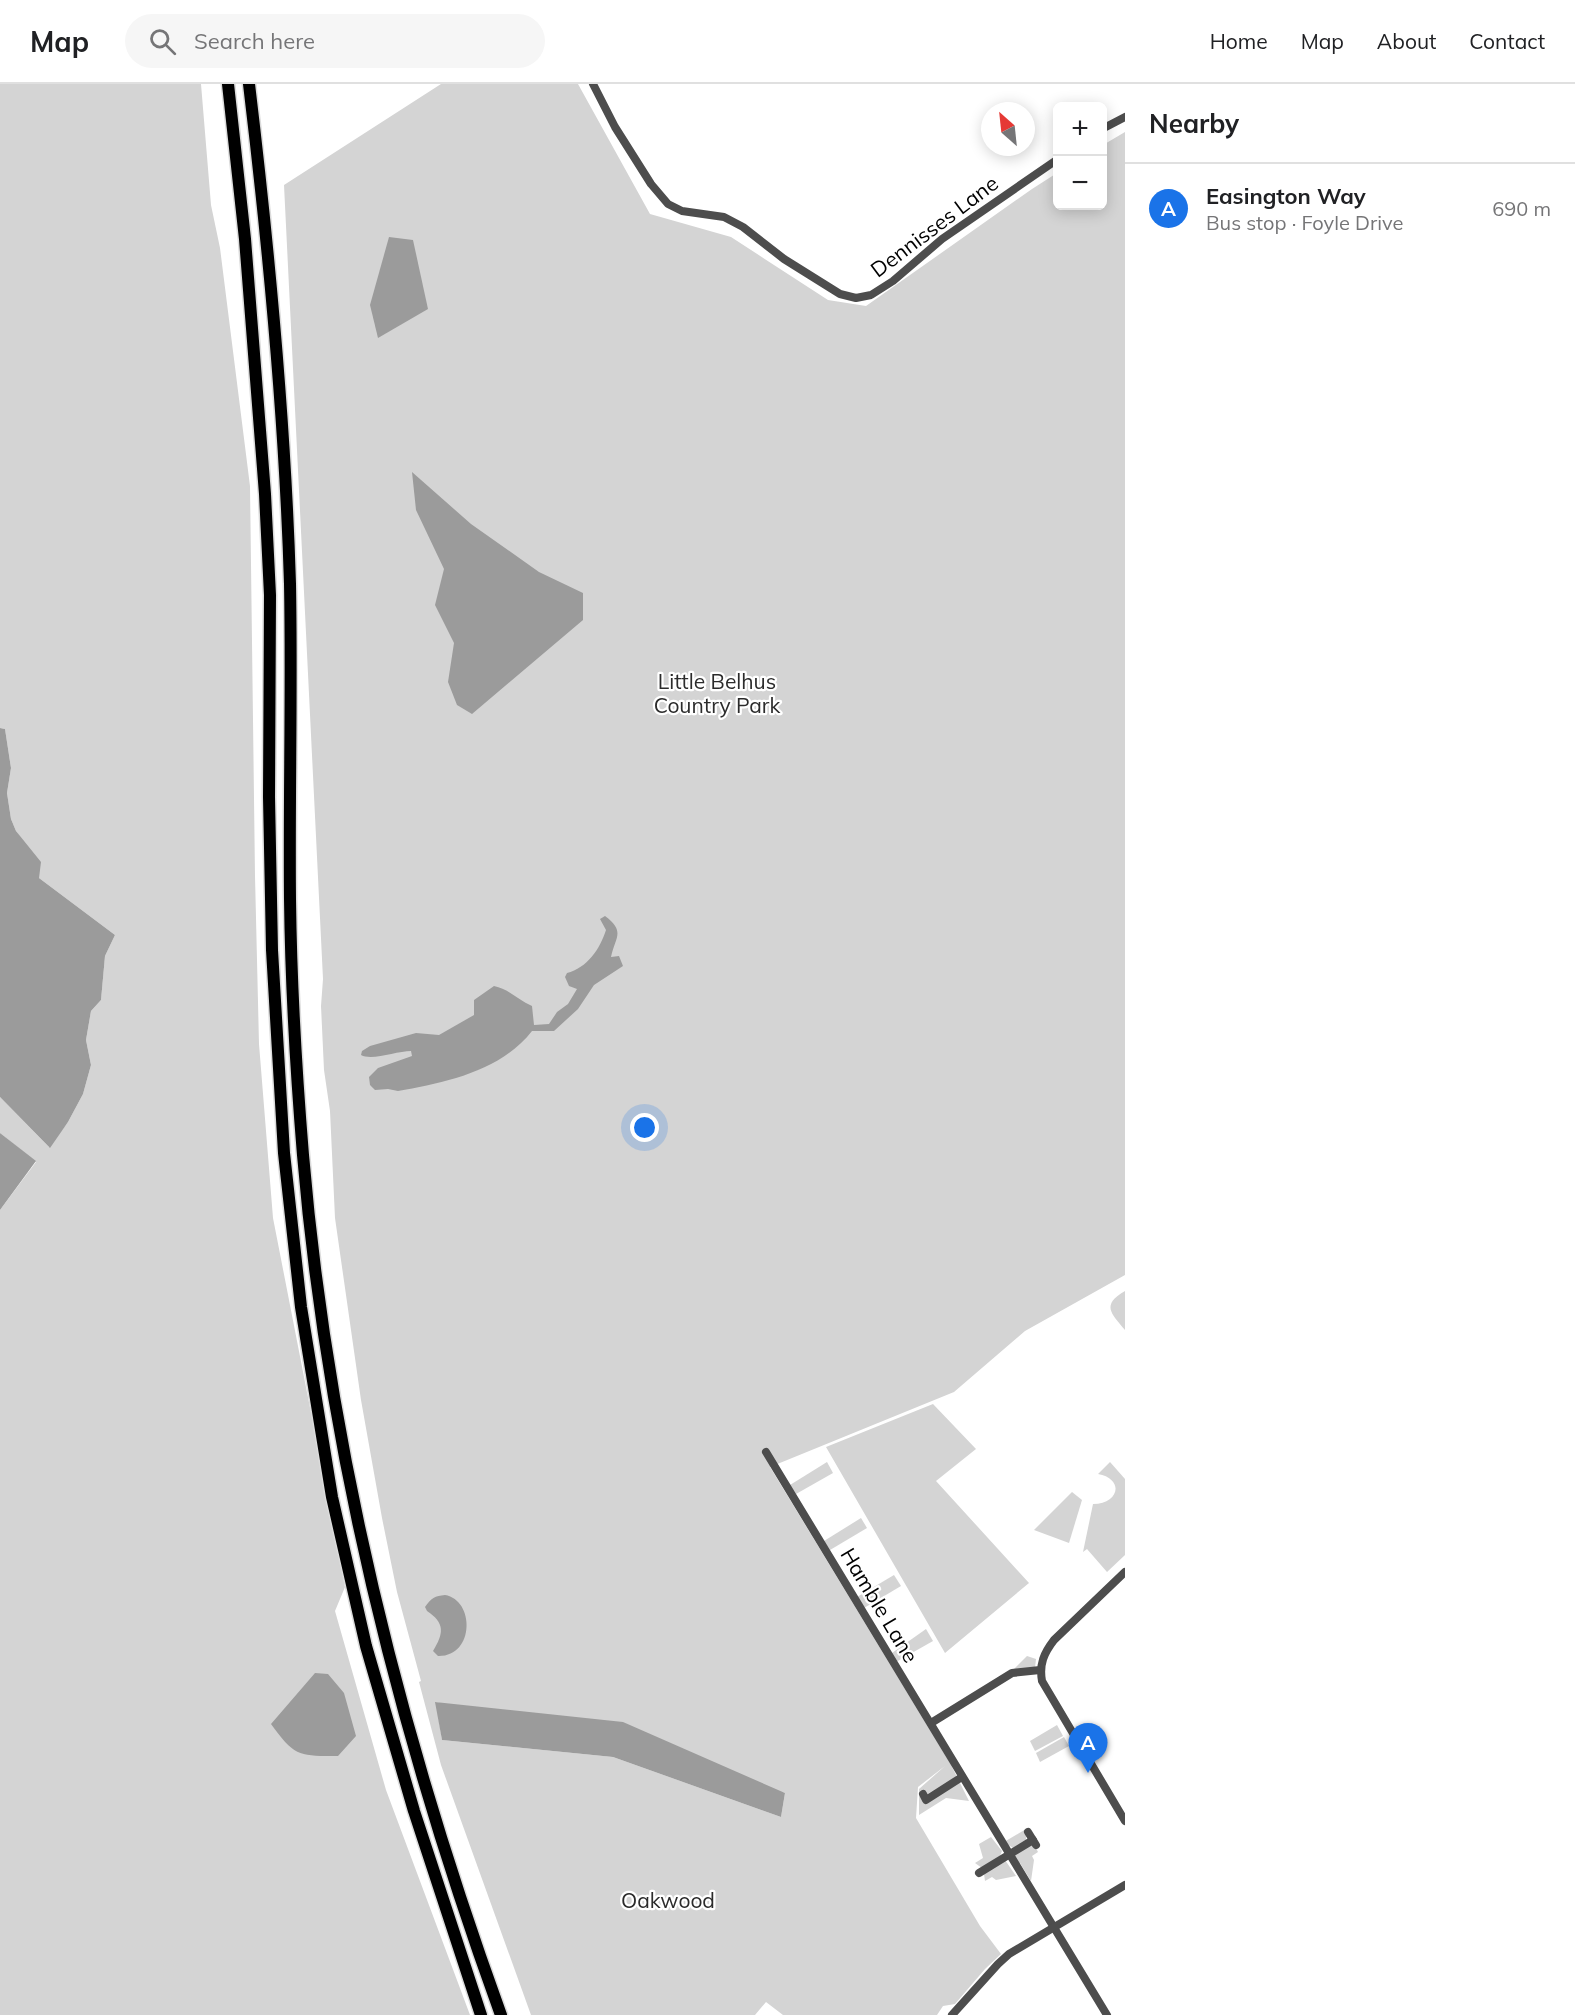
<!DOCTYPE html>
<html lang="en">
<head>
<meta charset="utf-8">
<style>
	:root { --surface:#fff; --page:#f6f6f6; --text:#202124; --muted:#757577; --line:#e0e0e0; --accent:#1a73e8 }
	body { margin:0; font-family:Mulish,sans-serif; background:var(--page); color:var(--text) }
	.controls { position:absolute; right:18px; top:18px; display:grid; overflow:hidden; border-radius:9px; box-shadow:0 3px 15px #0003 }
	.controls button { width:54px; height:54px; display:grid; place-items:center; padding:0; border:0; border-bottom:2px solid var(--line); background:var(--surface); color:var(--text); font:30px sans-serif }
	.compass { position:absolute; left:981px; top:18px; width:54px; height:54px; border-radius:50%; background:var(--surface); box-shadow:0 3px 15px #0003; rotate:333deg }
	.you { position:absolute; left:645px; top:1044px; width:21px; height:21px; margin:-15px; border:4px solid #fff; border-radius:50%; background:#1a73e8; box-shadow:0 0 0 9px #1a73e833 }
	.badge { display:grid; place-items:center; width:39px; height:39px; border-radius:50%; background:var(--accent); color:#fff; font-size:20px; font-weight:700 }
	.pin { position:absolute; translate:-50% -50px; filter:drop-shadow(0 2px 3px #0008) }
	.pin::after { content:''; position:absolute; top:32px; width:21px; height:18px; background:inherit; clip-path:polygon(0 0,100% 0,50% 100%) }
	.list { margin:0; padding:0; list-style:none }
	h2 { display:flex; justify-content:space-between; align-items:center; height:78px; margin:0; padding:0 24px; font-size:26px }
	h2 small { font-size:20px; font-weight:400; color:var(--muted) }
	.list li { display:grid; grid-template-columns:39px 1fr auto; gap:18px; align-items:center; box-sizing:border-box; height:90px; padding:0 24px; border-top:2px solid var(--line) }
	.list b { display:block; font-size:22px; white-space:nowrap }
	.list p { margin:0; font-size:20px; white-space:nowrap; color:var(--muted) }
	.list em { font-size:20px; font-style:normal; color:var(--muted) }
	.icon { flex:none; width:33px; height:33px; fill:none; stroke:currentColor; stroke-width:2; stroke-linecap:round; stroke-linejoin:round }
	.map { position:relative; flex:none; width:1125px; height:1931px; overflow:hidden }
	header { display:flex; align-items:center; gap:36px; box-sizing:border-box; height:84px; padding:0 30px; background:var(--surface); border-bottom:2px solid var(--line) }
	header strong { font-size:28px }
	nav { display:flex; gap:33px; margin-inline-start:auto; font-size:21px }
	.search { width:420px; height:54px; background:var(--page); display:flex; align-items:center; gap:15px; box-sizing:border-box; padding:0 21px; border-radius:33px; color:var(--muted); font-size:22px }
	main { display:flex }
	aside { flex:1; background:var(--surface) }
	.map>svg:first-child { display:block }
</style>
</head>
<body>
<header>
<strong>Map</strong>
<div class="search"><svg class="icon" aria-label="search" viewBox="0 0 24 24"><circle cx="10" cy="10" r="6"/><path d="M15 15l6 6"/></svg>Search here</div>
<nav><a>Home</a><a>Map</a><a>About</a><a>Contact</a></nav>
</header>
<main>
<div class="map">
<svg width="1125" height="1931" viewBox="0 0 1125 1931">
	<rect width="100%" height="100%" fill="#fff"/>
	<!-- green -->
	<g fill="#d4d4d4" fill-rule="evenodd">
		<path d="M0 0H201L211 121 220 164 250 402 255 792 259 960 273 1134 345 1503 335 1527 386 1706 470 1931H0V1126L36 1078 0 1049V1013L49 1063 68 1038 83 1010 91 981 86 956 91 927 101 916 105 872 115 851 39 794 26 761 16 747 11 735 7 709 11 684 5 645 0 644Z"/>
		<path d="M441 0H578L650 130 731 153 828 216 866 222 1032 105 1057 89 1058 122H1102L1103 61 1125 48V1191L1025 1247 954 1308 770 1383 950 1679 969 1717 946 1714 919 1731V1705L945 1682 918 1703 916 1734 980 1842 1001 1870 985 1885 955 1920 943 1922 937 1931H783L766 1918 755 1931H531L441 1681 419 1598 421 1597 397 1508 382 1434 361 1316 335 1134 330 1027 324 986 321 922 323 895 284 101ZM436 1618 785 1709 781 1733 613 1673 442 1656Z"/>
		<path d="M1125 1207V1246C1111 1229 1101 1221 1125 1207Z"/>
		<path d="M933 1320 976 1365 936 1397 1029 1499 945 1569 826 1363Z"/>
		<path d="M827 1378 833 1389 796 1410 790 1401Z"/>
		<path d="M1110 1378 1125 1395V1471L1107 1488 1087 1465 1083 1468 1093 1420C1119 1420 1125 1395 1098 1390Z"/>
		<path d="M1072 1408 1082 1416 1069 1459 1034 1446Z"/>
		<path d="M861 1434 867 1444 830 1466 824 1457Z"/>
		<path d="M894 1491 901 1502 864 1524 857 1513Z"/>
		<path d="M926 1545 933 1557 896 1578 892 1569Z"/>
		<path d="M1027 1572 1036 1575 1035 1584 1014 1585Z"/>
		<path d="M1057 1641 1063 1652 1035 1667 1030 1657Z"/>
		<path d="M1064 1653 1069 1662 1040 1678 1036 1669Z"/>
		<path d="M1026 1745V1756L1013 1764 1004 1758Z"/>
		<path d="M991 1753 1002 1767 1000 1772 982 1784 975 1779 983 1774 979 1760Z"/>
		<path d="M1031 1760 1035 1762 1038 1768 1032 1772 1034 1776 1031 1797 1020 1779 1017 1781 1015 1776V1769Z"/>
		<path d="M1005 1776 1016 1792 996 1796 992 1793 985 1797 984 1790Z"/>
	</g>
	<!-- water -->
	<g fill="#9b9b9b">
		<path d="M389 153 413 156 428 225 378 254 370 221Z"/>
		<path d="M412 388 471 440 539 488 583 509V536L472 630 457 621 448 598 454 559 435 521 444 485 416 426Z"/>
		<path d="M0 644 5 645 11 684 7 709 11 735 16 747 41 778 39 794 115 851 105 872 101 916 91 927 86 956 91 981 83 1010 68 1038 50 1064 0 1013Z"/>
		<path d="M605 832C626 848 615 853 611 873L619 872 623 882 594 901 578 925 554 947H532C501 987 445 999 398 1007L388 1005 375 1006 370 1001 369 993 378 984 412 972 411 967C397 967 372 977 361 971L362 967 370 962 416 949 439 951 474 931V916L494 902C509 905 518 916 532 922L534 941 549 940 557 928 568 920 577 905 569 902 565 893 567 889C587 884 600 865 606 846L600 835Z"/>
		<path d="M0 1049 36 1077 0 1126Z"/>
		<path d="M445 1511C475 1516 475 1573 438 1572L433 1567C444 1549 445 1539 427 1527L425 1523C431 1514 435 1512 445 1511Z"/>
		<path d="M315 1589 328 1590 344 1609 356 1652 338 1672C299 1672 295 1673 271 1640Z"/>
		<path d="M435 1618 623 1638 785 1709 781 1733 613 1673 442 1656Z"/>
	</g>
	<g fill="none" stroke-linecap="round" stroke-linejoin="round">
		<defs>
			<g id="highway">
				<path d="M228 0 245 155 265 410 270 511 269 713 272 866 284 1069 301 1223 332 1413 366 1562 414 1727 481 1931"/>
				<path d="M249 0C269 166 285 333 290 500 292 605 289 710 290 815 291 900 296 986 303 1071 328 1366 400 1653 501 1931"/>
			</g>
		</defs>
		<!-- highway casing -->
		<use href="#highway" stroke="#dbdbdb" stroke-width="15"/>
		<!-- minor -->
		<g stroke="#4d4d4d" stroke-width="8">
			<path d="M593 0 615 43 651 100 668 120 682 127 724 133 743 143 784 175 840 210 856 214 871 211 893 197 942 155 1058 75"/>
			<path d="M1102 45 1125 33"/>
			<path d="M766 1368 1107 1931"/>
			<path d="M1125 1488 1054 1556C1044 1569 1039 1580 1042 1597L1125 1737"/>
			<path d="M931 1639 1012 1589 1040 1586"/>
			<path d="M923 1710 926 1716 962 1693"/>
			<path d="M1028 1748 1036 1761"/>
			<path d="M979 1789 1033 1756"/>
			<path d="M952 1931 998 1880 1009 1870 1125 1801"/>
		</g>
		<!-- highway -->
		<use href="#highway" stroke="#000" stroke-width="12"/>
	</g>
	<g text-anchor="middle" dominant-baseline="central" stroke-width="4.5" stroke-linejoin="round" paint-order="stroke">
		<!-- street labels -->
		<g font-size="21" fill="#000" stroke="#fff">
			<text transform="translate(934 142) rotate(-37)">Dennisses Lane</text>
			<text transform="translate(880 1521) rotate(59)">Hamble Lane</text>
		</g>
		<!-- park labels -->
		<g font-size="21" fill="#2b2b2b" stroke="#fff">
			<text x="717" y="597">Little Belhus<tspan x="717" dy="24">Country Park</tspan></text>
			<text x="668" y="1816">Oakwood</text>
		</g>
	</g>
</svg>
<div class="controls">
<button>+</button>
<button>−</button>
</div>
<svg class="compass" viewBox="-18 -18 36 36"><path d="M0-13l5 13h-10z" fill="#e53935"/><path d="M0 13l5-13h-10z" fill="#757577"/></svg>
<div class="you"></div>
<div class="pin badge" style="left:1088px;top:1689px">A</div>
</div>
<aside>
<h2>Nearby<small></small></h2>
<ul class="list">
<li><span class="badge">A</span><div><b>Easington Way</b><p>Bus stop · Foyle Drive</p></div><em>690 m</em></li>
</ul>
</aside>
</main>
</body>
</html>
